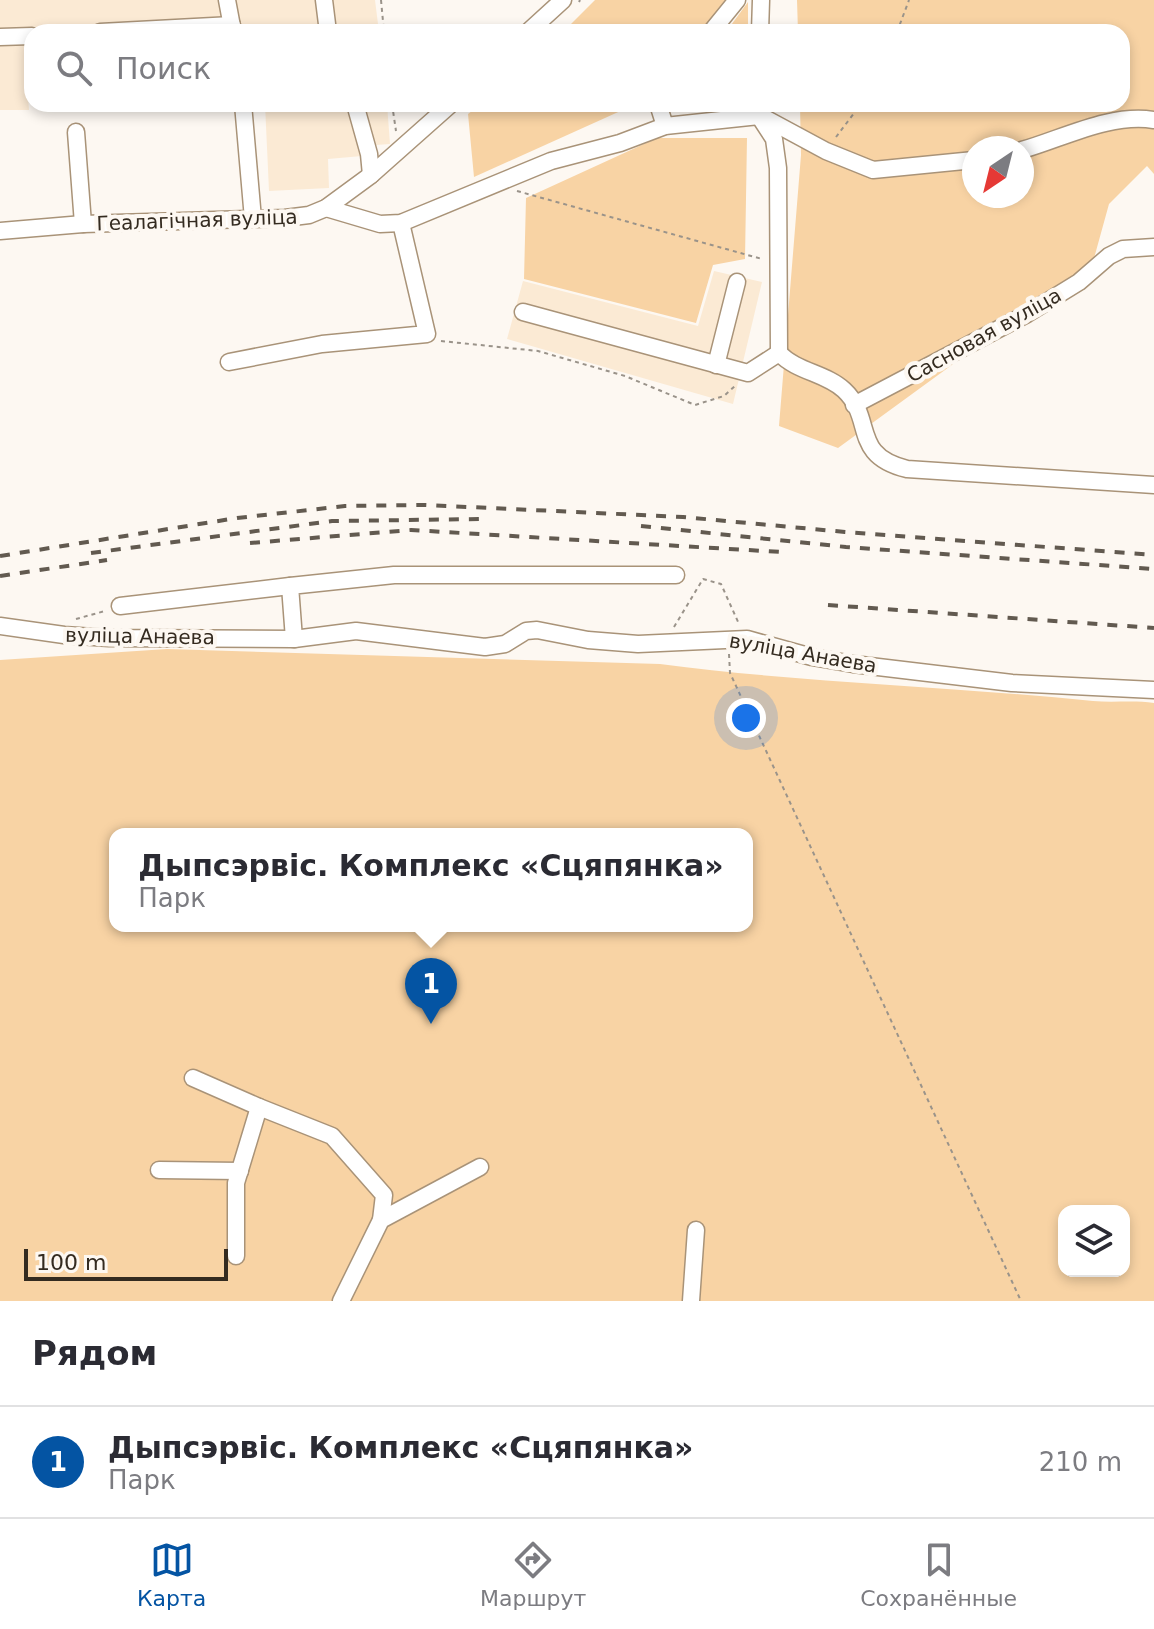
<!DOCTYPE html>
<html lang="ru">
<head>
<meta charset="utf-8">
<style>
	:root { --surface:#fff; --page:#f7f7f7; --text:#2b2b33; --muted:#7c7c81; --line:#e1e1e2; --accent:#0454a3 }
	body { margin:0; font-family:"DejaVu Sans",sans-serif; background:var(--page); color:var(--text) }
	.controls { position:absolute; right:24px; bottom:24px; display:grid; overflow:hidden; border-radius:16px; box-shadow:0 4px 12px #0003 }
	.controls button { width:72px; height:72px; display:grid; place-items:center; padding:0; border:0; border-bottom:2px solid var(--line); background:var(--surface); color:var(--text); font:40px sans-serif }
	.compass { position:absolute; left:962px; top:136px; width:72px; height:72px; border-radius:50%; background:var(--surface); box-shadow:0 4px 12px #0003; rotate:215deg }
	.scale { position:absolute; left:24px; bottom:20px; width:204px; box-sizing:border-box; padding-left:8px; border:4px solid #342b20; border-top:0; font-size:22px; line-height:28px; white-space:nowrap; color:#342b20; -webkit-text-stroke:6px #fdf8f2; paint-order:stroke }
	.you { position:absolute; left:746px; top:718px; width:28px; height:28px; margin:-20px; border:6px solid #fff; border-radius:50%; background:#1a73e8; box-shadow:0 0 0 12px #1a73e833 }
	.badge { display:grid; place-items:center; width:52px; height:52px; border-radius:50%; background:var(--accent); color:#fff; font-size:26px; font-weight:700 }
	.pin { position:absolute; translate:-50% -66px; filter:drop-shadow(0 2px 4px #0008) }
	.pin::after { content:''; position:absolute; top:42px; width:28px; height:24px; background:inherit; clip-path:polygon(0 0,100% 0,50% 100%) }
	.popup { position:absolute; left:109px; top:828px; width:644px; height:104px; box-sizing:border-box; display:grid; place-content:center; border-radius:16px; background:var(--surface); filter:drop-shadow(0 2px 6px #0005); font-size:26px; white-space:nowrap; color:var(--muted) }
	.popup b { font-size:30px; color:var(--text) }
	.popup::after { content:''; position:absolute; left:50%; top:100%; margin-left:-16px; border:16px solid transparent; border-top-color:var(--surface) }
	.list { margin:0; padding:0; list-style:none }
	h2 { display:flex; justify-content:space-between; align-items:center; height:104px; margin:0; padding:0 32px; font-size:34px }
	h2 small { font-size:26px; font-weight:400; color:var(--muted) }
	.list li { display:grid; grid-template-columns:52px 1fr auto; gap:24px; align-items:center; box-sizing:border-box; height:112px; padding:0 32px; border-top:2px solid var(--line) }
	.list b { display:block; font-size:30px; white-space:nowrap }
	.list p { margin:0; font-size:26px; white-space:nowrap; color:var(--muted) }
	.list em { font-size:26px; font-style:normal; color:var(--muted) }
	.icon { flex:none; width:44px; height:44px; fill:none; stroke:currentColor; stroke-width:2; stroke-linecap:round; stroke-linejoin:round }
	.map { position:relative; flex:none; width:1154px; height:1301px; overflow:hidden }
	.search { position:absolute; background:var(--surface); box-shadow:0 4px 12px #0003; left:24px; right:24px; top:24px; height:88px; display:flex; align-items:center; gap:20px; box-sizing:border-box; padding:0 28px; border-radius:24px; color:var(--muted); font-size:30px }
	.sheet { height:216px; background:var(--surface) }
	nav { display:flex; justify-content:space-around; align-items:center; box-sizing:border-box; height:112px; border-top:2px solid var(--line); background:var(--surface); font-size:22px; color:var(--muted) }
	nav a { display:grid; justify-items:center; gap:4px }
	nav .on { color:var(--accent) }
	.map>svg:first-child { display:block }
</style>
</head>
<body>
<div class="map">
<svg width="1154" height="1301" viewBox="0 0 1154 1301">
	<rect width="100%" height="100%" fill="#fdf8f2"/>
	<!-- built -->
	<g fill="#fbead4">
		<path d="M0 0H375L379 32H32V96H28L29 110H0Z"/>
		<path d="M265 104H387L390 144 376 145 375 151 362 156 328 159 329 188 269 191Z"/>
		<path d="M714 271 762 282 733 404 507 339 523 281 698 326Z"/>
	</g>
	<!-- green -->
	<g fill="#f8d3a4" fill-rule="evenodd">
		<path d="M595 0H726L702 32H563Z"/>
		<path d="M797 0H1154V174L1147 166 1109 204 1093 262 838 448 779 426 801 155 800 104H1122V32H798ZM974 148H1022V196H974Z"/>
		<path d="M748 2V32H726Z"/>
		<path d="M481 104H636L474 177 468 114Z"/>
		<path d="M657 138H747L745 259 713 265 696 323 524 279 526 198Z"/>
		<path d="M167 649 660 664C804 683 949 686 1093 701 1113 703 1134 700 1154 703V1301H0V660ZM115 834H747V926H115ZM1064 1211H1124V1271H1064Z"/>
	</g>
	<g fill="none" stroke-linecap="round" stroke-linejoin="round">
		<defs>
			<g id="minor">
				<path d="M227 0 233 32"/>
				<path d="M324 0 328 32"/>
				<path d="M100 32 232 25"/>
				<path d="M528 32 563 0"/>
				<path d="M711 32 737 0"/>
				<path d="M760 32 761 0"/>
				<path d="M0 37 32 36"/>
				<path d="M243 104 253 219"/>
				<path d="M355 104 369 154 371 175"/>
				<path d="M658 104 665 126"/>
				<path d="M759 104V116L774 139 778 168 779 353"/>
				<path d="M761 116 826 151 873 170 974 160"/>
				<path d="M76 132 83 224"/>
				<path d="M1022 150C1064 138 1110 113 1154 120"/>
				<path d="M326 208 380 224 401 223 551 161 620 143 665 126 759 116"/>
				<path d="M0 231 83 224 285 218 309 215 326 208 371 175 451 104"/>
				<path d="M523 312 748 373 779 353"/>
				<path d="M779 353C797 372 826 373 844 390 875 419 850 455 907 469L1154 485"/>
				<path d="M229 362 322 344 427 334 401 223"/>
				<path d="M716 365 737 282"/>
				<path d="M854 405 1027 314 1079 282 1109 256 1123 249 1154 247"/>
				<path d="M120 606 290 586"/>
				<path d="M0 626 64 635 109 638 294 639 356 631 485 647 505 644 526 631 537 630 588 640 638 644 747 639 812 657 853 664 1012 683 1154 690"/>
				<path d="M294 639 290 586 394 575H676"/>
				<path d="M193 1078 259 1107 236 1183V1256"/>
				<path d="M259 1107 332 1136 384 1195 381 1220"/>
				<path d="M159 1170 240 1171"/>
				<path d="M341 1301 381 1220 480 1167"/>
				<path d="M691 1301 696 1230"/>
			</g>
		</defs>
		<!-- minor casing -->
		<use href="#minor" stroke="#a99378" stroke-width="19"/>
		<!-- path -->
		<g stroke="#9a938a" stroke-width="2" stroke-dasharray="4 4" stroke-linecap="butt">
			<path d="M381 0 384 32"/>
			<path d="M579 2 580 0"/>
			<path d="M897 32 909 0"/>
			<path d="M392 104 396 131"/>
			<path d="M836 137 861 104"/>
			<path d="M517 191 762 259"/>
			<path d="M441 341 538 351 625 376 695 405 724 396 736 385"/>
			<path d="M76 619 105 611"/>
			<path d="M674 627 703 579 721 584 739 624"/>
			<path d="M729 654 730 673 1021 1301"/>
		</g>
		<!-- minor -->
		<use href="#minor" stroke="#fff" stroke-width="16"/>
		<!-- rail -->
		<g stroke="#625a50" stroke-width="4" stroke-dasharray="10 10" stroke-linecap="butt">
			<path d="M641 526 846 547 1154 569"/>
			<path d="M250 543 411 530 781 552"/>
			<path d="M91 553 332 521 485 519"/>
			<path d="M0 556 237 518 345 506 426 505 683 517 845 532 1154 555"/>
			<path d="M0 576 107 560"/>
			<path d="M828 605 1154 628"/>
		</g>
	</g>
	<g text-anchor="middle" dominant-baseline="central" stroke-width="8" stroke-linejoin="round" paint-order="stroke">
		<!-- street labels -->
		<g font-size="20" fill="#342b20" stroke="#fdf8f2">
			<text transform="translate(197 220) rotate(-2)">Геалагічная вуліца</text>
			<text transform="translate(984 335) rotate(-29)">Сасновая вуліца</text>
			<text transform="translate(140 636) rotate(1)">вуліца Анаева</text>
			<text transform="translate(803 653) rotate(10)">вуліца Анаева</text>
		</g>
	</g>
</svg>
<div class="controls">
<button><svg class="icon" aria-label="layers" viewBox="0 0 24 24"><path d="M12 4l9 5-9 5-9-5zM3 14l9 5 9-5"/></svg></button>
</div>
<svg class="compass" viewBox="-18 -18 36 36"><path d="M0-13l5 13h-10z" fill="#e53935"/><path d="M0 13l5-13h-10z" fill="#7c7c81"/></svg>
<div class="scale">100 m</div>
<div class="you"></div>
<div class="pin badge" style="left:431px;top:1024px">1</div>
<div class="popup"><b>Дыпсэрвіс. Комплекс «Сцяпянка»</b>Парк</div>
<div class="search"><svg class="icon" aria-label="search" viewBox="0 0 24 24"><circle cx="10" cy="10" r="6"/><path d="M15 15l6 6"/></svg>Поиск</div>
</div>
<section class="sheet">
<h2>Рядом<small></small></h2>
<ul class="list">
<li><span class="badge">1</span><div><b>Дыпсэрвіс. Комплекс «Сцяпянка»</b><p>Парк</p></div><em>210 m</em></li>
</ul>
</section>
<nav>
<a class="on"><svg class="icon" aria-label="map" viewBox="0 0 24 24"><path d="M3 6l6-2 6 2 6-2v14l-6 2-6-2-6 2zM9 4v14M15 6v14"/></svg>Карта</a>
<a><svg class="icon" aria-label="directions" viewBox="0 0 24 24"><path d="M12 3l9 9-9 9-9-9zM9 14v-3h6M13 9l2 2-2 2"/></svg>Маршрут</a>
<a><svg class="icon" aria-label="saved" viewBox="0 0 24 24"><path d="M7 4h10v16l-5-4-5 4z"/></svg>Сохранённые</a>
</nav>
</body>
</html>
